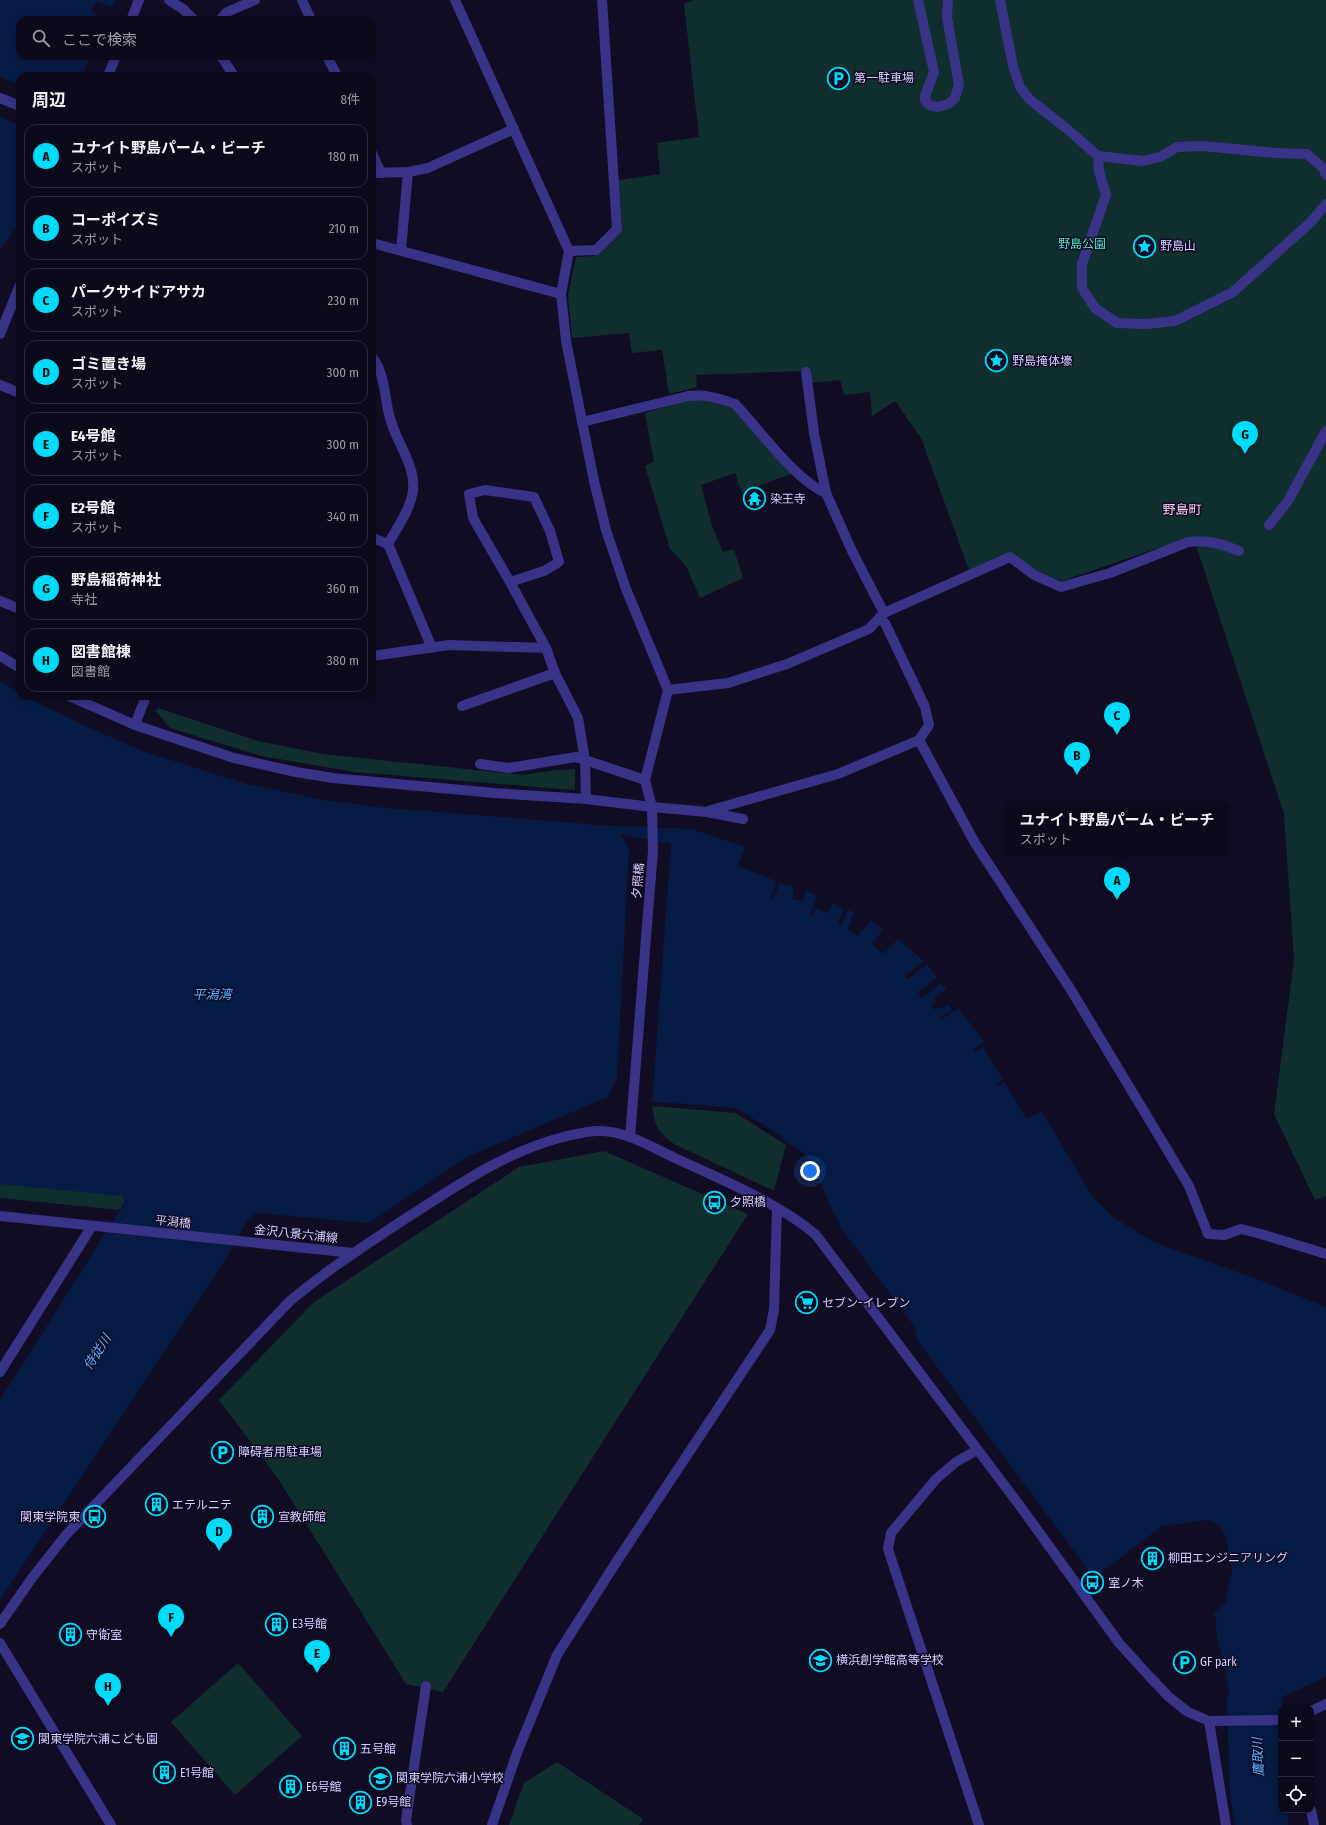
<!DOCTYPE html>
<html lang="ja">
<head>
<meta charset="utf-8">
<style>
	:root { --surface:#0c091a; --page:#151223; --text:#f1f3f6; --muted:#9a9aa2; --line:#2c2a39; --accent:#00dbf9 }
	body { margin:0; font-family:"Fira Sans Condensed","Noto Sans JP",sans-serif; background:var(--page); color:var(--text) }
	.controls { position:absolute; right:12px; bottom:12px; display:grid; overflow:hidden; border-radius:8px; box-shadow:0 2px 6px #0003 }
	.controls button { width:36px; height:36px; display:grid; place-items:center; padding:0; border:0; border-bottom:1px solid var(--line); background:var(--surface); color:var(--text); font:20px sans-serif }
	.you { position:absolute; left:810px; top:1171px; width:14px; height:14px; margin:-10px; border:3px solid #fff; border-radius:50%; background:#1a73e8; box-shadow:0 0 0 6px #1a73e833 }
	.badge { display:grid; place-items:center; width:26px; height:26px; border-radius:50%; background:var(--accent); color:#111; font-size:13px; font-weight:700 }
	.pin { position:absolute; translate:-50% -33px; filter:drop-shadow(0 1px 2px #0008) }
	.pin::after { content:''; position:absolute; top:21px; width:14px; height:12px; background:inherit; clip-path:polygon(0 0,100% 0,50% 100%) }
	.popup { position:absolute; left:1005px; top:802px; width:224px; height:52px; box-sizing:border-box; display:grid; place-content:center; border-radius:8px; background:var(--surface); filter:drop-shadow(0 1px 3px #0005); font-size:13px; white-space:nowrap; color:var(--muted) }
	.popup b { font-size:15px; color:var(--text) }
	.popup::after { content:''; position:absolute; left:50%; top:100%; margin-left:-8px; border:8px solid transparent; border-top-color:var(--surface) }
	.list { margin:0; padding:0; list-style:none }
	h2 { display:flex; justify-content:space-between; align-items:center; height:52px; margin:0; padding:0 16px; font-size:17px }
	h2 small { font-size:13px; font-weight:400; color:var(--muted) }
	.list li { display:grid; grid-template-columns:26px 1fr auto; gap:12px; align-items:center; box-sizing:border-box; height:64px; margin:0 8px 8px; padding:0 8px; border:1px solid var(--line); border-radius:12px }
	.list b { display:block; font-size:15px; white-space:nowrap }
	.list p { margin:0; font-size:13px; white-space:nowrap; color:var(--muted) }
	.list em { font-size:13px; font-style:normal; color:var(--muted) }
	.icon { flex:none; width:22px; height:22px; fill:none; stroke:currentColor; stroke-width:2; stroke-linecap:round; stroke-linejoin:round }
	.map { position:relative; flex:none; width:1326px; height:1825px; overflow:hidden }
	.search { position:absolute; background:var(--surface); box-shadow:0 2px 6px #0003; left:16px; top:16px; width:360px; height:44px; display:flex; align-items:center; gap:10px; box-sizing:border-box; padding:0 14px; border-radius:12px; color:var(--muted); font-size:15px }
	.panel { position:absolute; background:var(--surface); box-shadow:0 2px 6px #0003; left:16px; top:72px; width:360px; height:628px; border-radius:12px }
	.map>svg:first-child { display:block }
</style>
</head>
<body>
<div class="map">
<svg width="1326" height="1825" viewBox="0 0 1326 1825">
	<rect width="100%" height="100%" fill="#100c23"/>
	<!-- green -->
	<g fill="#0f2e2d">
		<path d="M694 0H1326V1196L1315 1200 1274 1114 1294 960 1284 814 1193 536 1062 581 1036 573 1013 553 969 570 921 438 895 401 872 416 870 392 844 395 840 380 810 383 804 371 696 375 697 387 669 394 662 350 632 353 629 333 572 338 568 295 576 257 594 256 622 228 619 180 660 174 657 143 699 137 684 4Z"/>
		<path d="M695 398 728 407 736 411 791 474 758 486 759 490 743 496 735 473 701 485 712 526 723 552 734 549 743 578 700 598 686 566 670 549 645 466 654 462 645 413Z"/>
		<path d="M158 708 258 741 323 754 524 775 555 770 575 769V790L355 772 261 756 170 728 156 711Z"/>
		<path d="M652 1106 736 1113 786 1145 774 1191 674 1144C657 1131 655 1126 652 1106Z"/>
		<path d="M604 1151 748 1214 443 1692 406 1684 277 1477 219 1400 314 1302 519 1167Z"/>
		<path d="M0 1179 123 1192 127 1199 119 1210 0 1198Z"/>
		<path d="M238 1663 302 1736 235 1795 171 1722Z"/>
		<path d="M557 1762 643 1819 639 1825H509L524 1783Z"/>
	</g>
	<!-- water -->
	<g fill="#061b43">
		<path d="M0 0H115L112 7 96 2 91 11 106 20H20V56H90L82 76H20V223L11 233 6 243H4L0 251Z"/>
		<path d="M0 681 20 693V696H25L81 724 142 751 247 784 319 799 375 807 613 826 691 829 745 847 738 866 776 881 771 898 773 899 780 883 794 887 793 899 803 901 806 890 817 896 810 915 812 917 816 908 828 913 833 903 844 908 838 923 841 926 848 910 854 912 848 929 858 936 871 920 883 929 872 944 883 954 898 939 924 961 905 976 907 980 927 964 937 977 918 993 922 998 940 983 947 989 934 998 936 1002 931 1005 935 1010 938 1007 941 1009 948 1004 952 1010 939 1018 940 1020 959 1008C967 1022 976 1028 984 1042L973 1050 975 1052 983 1047 1003 1080 996 1084 997 1086 1004 1082 1027 1119 1042 1111 1092 1196 1113 1217 1153 1242 1257 1279 1326 1307V1677L1282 1697 1281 1810H1287L1288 1825H1235L1230 1796 1227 1699 1229 1691 1215 1626 1217 1620 1213 1614 1225 1604 1232 1570 1225 1534 1219 1525 1208 1520 1162 1526 1094 1578 918 1341 914 1326 839 1225 840 1224C827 1203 821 1180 809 1159 804 1149 788 1147 783 1137L736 1108 605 1098 467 1157 369 1223 256 1213 247 1221 225 1260 0 1600V1400L125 1202 122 1196 0 1184Z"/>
	</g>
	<!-- pier -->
	<g fill="#100c23">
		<path d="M0 77 20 85V125L0 117Z"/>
		<path d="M620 834 671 844 652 1104 606 1100 617 1079 629 849Z"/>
	</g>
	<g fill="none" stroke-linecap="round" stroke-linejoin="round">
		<!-- pedestrian -->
		<g stroke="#383386" stroke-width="10">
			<path d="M918 0 934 72 925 96V100L929 105 937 107 948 104 955 98 959 85 947 17 948 0"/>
			<path d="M1000 0 1013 66 1020 87 1029 99 1066 128 1098 156 1143 161 1160 157 1177 147 1203 146 1276 153 1307 154 1323 168 1326 175"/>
			<path d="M1098 156 1099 171 1106 195 1082 264V288L1095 308 1117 323 1146 324 1175 321 1233 292 1311 222 1326 204"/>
			<path d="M1269 525 1288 501 1326 431"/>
		</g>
		<!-- minor -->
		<g stroke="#383386" stroke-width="10">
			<path d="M169 0 183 9 194 20"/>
			<path d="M302 0 311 20"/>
			<path d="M455 0 569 251 561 294 566 341 594 481 606 530 626 589 668 690 645 780 652 807 707 812 743 819"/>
			<path d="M131 20 139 0"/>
			<path d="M220 20 227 12 255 0"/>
			<path d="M221 56 234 76"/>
			<path d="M327 56 337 76"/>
			<path d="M108 76 116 56"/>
			<path d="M0 98 20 106"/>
			<path d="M372 153 381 173"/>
			<path d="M372 173 408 172 428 168 514 129"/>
			<path d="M372 243 561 294"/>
			<path d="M401 250 408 172"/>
			<path d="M569 251 596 250 617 229 602 0"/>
			<path d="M0 334 20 285"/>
			<path d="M372 357C386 375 384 398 390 418 396 442 416 465 413 491 410 510 397 528 388 544L432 648"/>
			<path d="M806 372 814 433 826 493 852 551 884 613"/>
			<path d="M0 385 20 393"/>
			<path d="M582 422 688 396C706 394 717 398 735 404 758 428 797 482 826 493"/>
			<path d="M372 538 388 544"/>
			<path d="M510 582 544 571 559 562 550 531 534 497 485 490 469 494 473 518 510 582 546 648 555 673 578 718 585 760 586 799"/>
			<path d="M0 601 20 609"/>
			<path d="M879 618 885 623 925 707 929 725 919 740"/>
			<path d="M372 656 449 645 546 648"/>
			<path d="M668 690 728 683 787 664 869 629 884 613 1010 557 1034 575 1061 587 1110 573 1188 542C1206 539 1222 544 1239 551"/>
			<path d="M462 706 555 673"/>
			<path d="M135 725 146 696"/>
			<path d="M480 764 509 768 576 757 645 780"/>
			<path d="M708 811 838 774 919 740 975 843 1071 990 1189 1186 1208 1234 1224 1235 1241 1229 1261 1234 1326 1254"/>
			<path d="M0 1372 92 1226"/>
			<path d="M977 1450 956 1462 936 1479 891 1533 888 1549 979 1825"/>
			<path d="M0 1643 111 1825"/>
			<path d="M1311 1810 1314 1825"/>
			<path d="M407 1825 406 1820 426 1686"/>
		</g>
		<!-- tertiary -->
		<g stroke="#383386" stroke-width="10">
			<path d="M0 656 20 668"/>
			<path d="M69 696 135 725 234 758 296 772 333 778 494 793 586 799 652 807 653 851 630 1137"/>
			<path d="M0 1216 353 1253"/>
			<path d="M0 1624 32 1578 66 1535 290 1301C327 1270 367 1244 408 1217 458 1185 505 1152 563 1137 576 1134 589 1130 602 1131 628 1132 653 1148 675 1158 720 1179 779 1203 816 1235L1020 1506 1119 1643 1149 1676 1169 1697 1188 1712 1209 1721 1281 1720"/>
			<path d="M1311 1711 1326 1704"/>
			<path d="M1209 1721 1226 1825"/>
			<path d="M492 1825 517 1753 557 1655 617 1561 770 1330 774 1309 777 1208"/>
		</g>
	</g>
	<!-- icons -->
	<defs>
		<symbol id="parking-ring" viewBox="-11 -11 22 22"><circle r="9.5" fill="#100c23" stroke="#00dbf9" stroke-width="1.5"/><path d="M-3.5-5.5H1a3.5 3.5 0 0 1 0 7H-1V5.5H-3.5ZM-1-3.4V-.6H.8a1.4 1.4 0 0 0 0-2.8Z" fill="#00dbf9"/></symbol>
		<symbol id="sight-ring" viewBox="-11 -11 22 22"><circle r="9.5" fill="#100c23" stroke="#00dbf9" stroke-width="1.5"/><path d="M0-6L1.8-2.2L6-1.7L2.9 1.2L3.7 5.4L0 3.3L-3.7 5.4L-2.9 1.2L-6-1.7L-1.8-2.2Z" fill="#00dbf9"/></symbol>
		<symbol id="temple-ring" viewBox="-11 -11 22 22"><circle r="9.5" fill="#100c23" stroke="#00dbf9" stroke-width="1.5"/><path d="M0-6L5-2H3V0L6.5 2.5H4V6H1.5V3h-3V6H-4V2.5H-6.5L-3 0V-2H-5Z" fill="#00dbf9"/></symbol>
		<symbol id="bus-ring" viewBox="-11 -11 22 22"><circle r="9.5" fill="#100c23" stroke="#00dbf9" stroke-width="1.5"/><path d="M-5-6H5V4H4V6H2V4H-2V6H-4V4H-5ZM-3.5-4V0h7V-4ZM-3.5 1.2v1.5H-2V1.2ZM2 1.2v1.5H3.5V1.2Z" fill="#00dbf9"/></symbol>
		<symbol id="supermarket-ring" viewBox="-11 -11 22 22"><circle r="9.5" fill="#100c23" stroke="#00dbf9" stroke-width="1.5"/><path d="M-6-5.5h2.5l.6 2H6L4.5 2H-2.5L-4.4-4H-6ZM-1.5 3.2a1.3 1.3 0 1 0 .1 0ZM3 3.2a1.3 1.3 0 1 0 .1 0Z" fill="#00dbf9"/></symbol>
		<symbol id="building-ring" viewBox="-11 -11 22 22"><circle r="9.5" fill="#100c23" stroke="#00dbf9" stroke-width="1.5"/><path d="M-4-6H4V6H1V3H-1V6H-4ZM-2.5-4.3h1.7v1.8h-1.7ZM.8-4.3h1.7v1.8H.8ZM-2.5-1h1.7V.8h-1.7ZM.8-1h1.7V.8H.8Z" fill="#00dbf9"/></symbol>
		<symbol id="school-ring" viewBox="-11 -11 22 22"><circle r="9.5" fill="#100c23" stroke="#00dbf9" stroke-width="1.5"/><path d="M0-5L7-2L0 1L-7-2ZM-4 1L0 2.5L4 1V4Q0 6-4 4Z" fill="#00dbf9"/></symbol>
	</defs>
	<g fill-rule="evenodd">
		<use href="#parking-ring" x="826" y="66" width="25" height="25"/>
		<use href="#sight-ring" x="1132" y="234" width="25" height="25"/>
		<use href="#sight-ring" x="984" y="348" width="25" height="25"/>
		<use href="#temple-ring" x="742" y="486" width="25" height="25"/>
		<use href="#bus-ring" x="702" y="1190" width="25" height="25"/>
		<use href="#supermarket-ring" x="794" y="1290" width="25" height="25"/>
		<use href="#parking-ring" x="210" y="1440" width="25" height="25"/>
		<use href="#building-ring" x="144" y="1492" width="25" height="25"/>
		<use href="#bus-ring" x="82" y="1504" width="25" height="25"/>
		<use href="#building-ring" x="250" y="1504" width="25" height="25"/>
		<use href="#building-ring" x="1140" y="1546" width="25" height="25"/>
		<use href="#bus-ring" x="1080" y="1570" width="25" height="25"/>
		<use href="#building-ring" x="264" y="1612" width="25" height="25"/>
		<use href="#building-ring" x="58" y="1622" width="25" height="25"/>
		<use href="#school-ring" x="808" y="1648" width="25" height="25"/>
		<use href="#parking-ring" x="1172" y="1650" width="25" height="25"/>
		<use href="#school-ring" x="10" y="1726" width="25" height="25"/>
		<use href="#building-ring" x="332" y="1736" width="25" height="25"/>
		<use href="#building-ring" x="152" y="1760" width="25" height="25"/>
		<use href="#school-ring" x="368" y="1766" width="25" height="25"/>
		<use href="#building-ring" x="278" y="1774" width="25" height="25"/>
		<use href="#building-ring" x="348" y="1790" width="25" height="25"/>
	</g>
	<g text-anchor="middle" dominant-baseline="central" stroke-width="3" stroke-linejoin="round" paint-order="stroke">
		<!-- poi labels -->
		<g font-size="12" fill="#d5ceff" stroke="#100c23" text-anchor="start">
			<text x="854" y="78">第一駐車場</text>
			<text x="1160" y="246">野島山</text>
			<text x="1012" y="361">野島掩体壕</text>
			<text x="770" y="499">染王寺</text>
			<text x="730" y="1202">夕照橋</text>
			<text x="822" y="1303">セブン-イレブン</text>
			<text x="238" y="1452">障碍者用駐車場</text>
			<text x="172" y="1505">エテルニテ</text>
			<text x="80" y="1517" text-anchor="end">関東学院東</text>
			<text x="278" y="1517">宣教師館</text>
			<text x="1168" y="1558">柳田エンジニアリング</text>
			<text x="1108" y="1583">室ノ木</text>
			<text x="292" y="1624">E3号館</text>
			<text x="86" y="1635">守衛室</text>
			<text x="836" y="1660">横浜創学館高等学校</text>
			<text x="1200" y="1662">GF park</text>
			<text x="38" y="1739">関東学院六浦こども園</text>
			<text x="360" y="1749">五号館</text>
			<text x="180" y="1773">E1号館</text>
			<text x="396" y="1778">関東学院六浦小学校</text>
			<text x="306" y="1787">E6号館</text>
			<text x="376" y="1802">E9号館</text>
		</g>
		<!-- park labels -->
		<g font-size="12" fill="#51e8c5" stroke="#100c23">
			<text x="1082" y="244">野島公園</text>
		</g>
		<!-- street labels -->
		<g font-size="12" fill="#d5ceff" stroke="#100c23">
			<text transform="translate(638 881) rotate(-85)">夕照橋</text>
			<text transform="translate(173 1222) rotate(6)">平潟橋</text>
			<text transform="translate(296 1234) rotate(6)">金沢八景六浦線</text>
		</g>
		<!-- neighbourhood labels -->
		<g font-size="13" fill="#ffd0ed" stroke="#100c23">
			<text x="1182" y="509">野島町</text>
		</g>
		<!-- water labels -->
		<g font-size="13" font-style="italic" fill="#5cb0ff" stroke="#100c23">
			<text x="212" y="994">平潟湾</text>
			<text transform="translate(97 1352) rotate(-57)">侍従川</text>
			<text transform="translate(1258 1757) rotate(-93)">鷹取川</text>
		</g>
	</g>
</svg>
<div class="controls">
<button>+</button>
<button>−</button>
<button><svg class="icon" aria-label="locate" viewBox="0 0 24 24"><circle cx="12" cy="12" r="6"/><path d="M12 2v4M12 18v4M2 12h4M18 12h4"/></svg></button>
</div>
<div class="you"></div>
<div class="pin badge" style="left:1117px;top:900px">A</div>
<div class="popup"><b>ユナイト野島パーム・ビーチ</b>スポット</div>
<div class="pin badge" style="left:1077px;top:775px">B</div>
<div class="pin badge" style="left:1117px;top:735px">C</div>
<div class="pin badge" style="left:219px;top:1551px">D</div>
<div class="pin badge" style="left:317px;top:1673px">E</div>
<div class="pin badge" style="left:171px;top:1637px">F</div>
<div class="pin badge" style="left:1245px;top:454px">G</div>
<div class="pin badge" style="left:108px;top:1706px">H</div>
<div class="search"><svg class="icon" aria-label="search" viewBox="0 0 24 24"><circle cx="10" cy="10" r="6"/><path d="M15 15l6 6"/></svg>ここで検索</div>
<section class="panel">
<h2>周辺<small>8件</small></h2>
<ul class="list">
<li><span class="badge">A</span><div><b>ユナイト野島パーム・ビーチ</b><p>スポット</p></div><em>180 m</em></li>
<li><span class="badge">B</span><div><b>コーポイズミ</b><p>スポット</p></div><em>210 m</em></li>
<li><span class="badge">C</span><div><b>パークサイドアサカ</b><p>スポット</p></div><em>230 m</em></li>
<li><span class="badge">D</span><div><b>ゴミ置き場</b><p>スポット</p></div><em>300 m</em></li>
<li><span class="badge">E</span><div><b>E4号館</b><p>スポット</p></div><em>300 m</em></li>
<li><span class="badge">F</span><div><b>E2号館</b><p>スポット</p></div><em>340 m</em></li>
<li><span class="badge">G</span><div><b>野島稲荷神社</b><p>寺社</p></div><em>360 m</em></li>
<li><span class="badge">H</span><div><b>図書館棟</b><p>図書館</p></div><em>380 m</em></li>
</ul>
</section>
</div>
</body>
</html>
